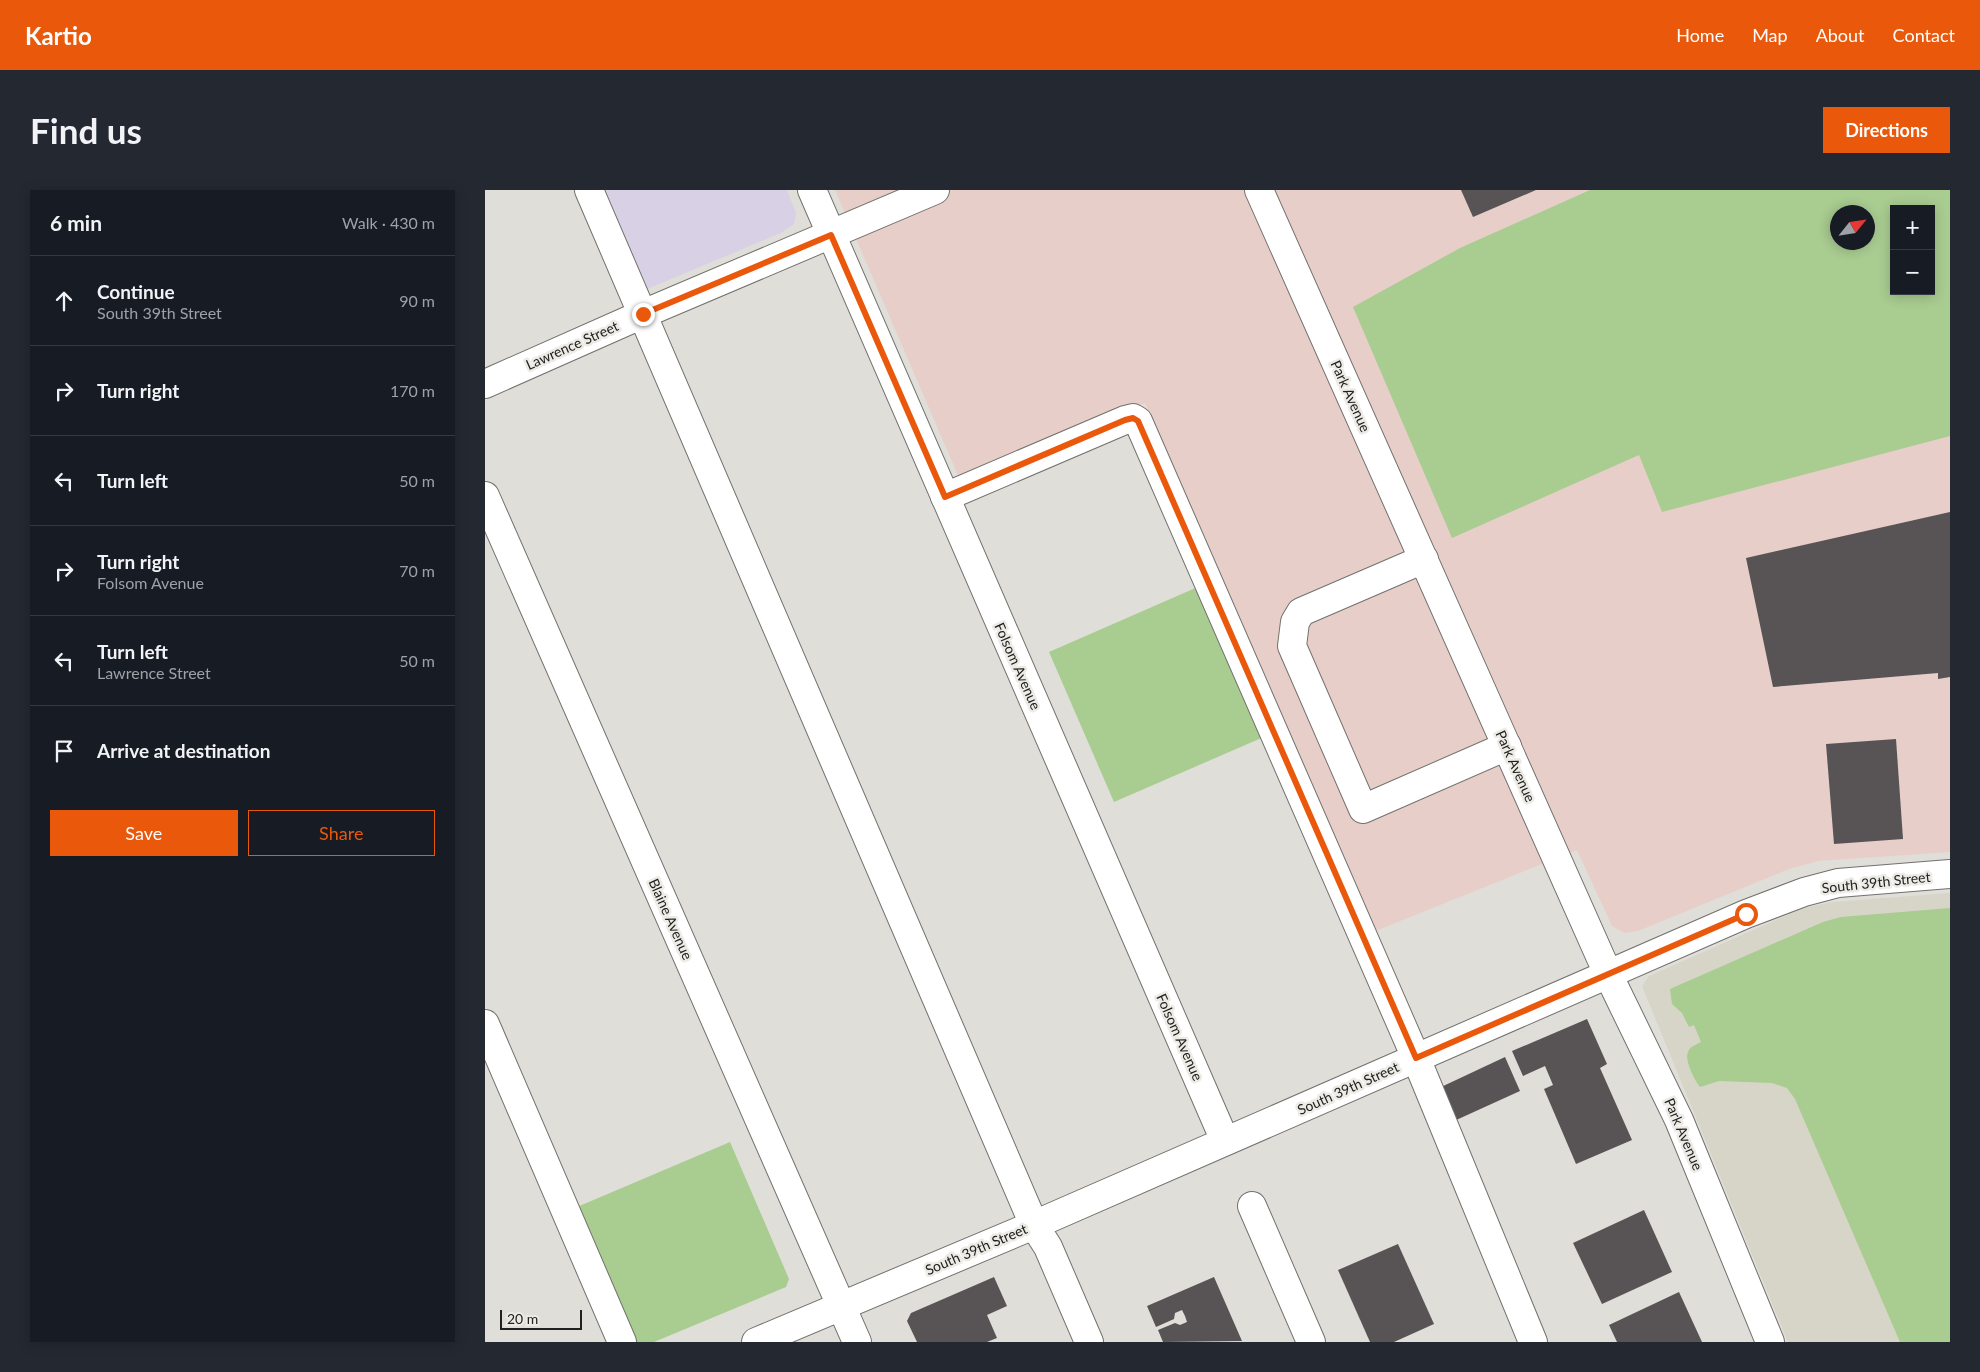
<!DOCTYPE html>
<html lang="en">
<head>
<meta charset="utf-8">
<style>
	:root { --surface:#171b24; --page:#242831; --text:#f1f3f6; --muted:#9ea1a6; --line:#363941; --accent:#ea580c }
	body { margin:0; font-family:Lato,sans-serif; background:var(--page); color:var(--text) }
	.controls { position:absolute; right:15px; top:15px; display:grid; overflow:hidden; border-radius:0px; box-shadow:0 2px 12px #0003 }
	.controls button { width:45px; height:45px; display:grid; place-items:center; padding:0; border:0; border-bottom:1px solid var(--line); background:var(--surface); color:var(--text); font:25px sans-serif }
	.compass { position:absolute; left:1345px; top:15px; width:45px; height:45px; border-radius:50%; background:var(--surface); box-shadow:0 2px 12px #0003; rotate:60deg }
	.scale { position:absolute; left:15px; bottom:12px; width:82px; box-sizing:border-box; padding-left:5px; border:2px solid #21211f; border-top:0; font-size:14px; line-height:18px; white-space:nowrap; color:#21211f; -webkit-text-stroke:4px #edebe6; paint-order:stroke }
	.stop { position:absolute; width:15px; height:15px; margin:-11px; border:4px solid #ea580c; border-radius:50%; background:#fff }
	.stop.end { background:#ea580c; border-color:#fff; box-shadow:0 1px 5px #0008 }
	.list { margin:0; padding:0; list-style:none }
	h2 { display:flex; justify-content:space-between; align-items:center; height:65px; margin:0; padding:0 20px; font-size:21px }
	h2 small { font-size:16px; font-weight:400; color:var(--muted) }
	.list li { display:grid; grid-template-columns:32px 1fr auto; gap:15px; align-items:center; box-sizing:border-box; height:90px; padding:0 20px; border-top:1px solid var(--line) }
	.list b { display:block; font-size:19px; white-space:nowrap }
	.list p { margin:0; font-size:16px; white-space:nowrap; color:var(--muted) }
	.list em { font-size:16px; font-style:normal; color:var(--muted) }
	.actions { display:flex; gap:10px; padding:15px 20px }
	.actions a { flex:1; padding:11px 0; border:1px solid var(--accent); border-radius:0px; text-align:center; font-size:18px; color:var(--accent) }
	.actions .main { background:var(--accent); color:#fff }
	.icon { flex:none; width:28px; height:28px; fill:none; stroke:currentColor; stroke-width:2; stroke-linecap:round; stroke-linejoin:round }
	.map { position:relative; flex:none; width:1465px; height:1152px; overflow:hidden; border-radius:0px }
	header { display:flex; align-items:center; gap:30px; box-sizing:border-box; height:70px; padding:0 25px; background:var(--accent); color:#fff }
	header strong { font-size:24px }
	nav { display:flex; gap:28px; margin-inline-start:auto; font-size:18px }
	.intro { display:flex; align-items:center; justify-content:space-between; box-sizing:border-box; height:120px; padding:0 30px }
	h1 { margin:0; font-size:35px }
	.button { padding:12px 22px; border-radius:0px; background:var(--accent); color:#fff; font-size:18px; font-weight:700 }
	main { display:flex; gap:30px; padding:0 30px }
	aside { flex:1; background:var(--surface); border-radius:0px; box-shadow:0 2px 12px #0003 }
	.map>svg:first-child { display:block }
</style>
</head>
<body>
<header>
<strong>Kartio</strong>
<nav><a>Home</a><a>Map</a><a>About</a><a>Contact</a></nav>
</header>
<div class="intro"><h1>Find us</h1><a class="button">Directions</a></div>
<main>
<aside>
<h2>6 min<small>Walk · 430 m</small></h2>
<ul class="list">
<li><svg class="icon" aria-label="ahead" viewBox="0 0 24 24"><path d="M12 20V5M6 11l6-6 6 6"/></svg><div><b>Continue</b><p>South 39th Street</p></div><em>90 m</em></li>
<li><svg class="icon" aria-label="right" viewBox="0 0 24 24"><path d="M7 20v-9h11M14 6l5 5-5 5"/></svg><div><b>Turn right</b></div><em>170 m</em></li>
<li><svg class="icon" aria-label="left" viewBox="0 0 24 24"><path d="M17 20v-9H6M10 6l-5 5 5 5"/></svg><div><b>Turn left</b></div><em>50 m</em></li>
<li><svg class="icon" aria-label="right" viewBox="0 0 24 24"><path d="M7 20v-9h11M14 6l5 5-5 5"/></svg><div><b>Turn right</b><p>Folsom Avenue</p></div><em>70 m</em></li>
<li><svg class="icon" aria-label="left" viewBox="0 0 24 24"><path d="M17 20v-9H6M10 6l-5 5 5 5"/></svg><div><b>Turn left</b><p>Lawrence Street</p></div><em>50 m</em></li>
<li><svg class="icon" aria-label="arrive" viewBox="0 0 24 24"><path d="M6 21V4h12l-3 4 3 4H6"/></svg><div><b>Arrive at destination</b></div></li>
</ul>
<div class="actions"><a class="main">Save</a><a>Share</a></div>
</aside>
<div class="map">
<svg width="1465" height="1152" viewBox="0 0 1465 1152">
	<rect width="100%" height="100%" fill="#dfded9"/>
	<!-- commercial -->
	<path fill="#d8d0e5" d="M110 0H302L311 23 309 34 296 43 155 102Z"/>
	<!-- industrial -->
	<path fill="#e8cec9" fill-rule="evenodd" d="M350 0H1465V662L1333 671 1304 679 1153 741 1140 743 1127 736 1092 660 888 742 660 213 475 290ZM1409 19H1446V101H1409ZM1352 22H1382V52H1352Z"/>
	<!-- built -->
	<path fill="#d7d4c8" d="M1465 703V1152H1303L1157 796 1164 786 1318 718 1348 712Z"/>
	<!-- green -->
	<g fill="#a9cc91" fill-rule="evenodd">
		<path d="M1105 0H1465V246L1177 322 1154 265 967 348 868 117 975 58ZM1409 19H1446V101H1409ZM1382 22V52H1352V22Z"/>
		<path d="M715 396 781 546 629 612 564 462Z"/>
		<path d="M1465 718V1152H1415L1310 909 1302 898 1287 893 1234 891 1215 897C1210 891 1199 870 1203 862 1205 856 1211 855 1216 852L1209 835 1204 837 1197 823 1187 814 1185 799 1338 732 1356 727Z"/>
		<path d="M245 952 304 1089 301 1097 169 1152H150L92 1017Z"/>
	</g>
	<!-- building -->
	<g fill="#585355">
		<path d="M976 0H1051L988 27Z"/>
		<path d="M1465 322V487L1453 489V483L1288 497 1261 368Z"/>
		<path d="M1411 549 1418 649 1349 654 1341 554Z"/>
		<path d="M1102 829 1122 874 1115 878 1147 950 1091 974 1059 899 1068 895 1060 876 1038 886 1027 861Z"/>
		<path d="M1020 867 1035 901 969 931 954 898Z"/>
		<path d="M1159 1020 1187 1082 1117 1114 1088 1053Z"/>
		<path d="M913 1054 949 1134 909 1152H885L853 1080Z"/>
		<path d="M509 1087 522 1116 502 1125 512 1148 502 1152H432L422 1131 426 1123Z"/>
		<path d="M729 1087 757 1151 678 1152 673 1140 690 1133 695 1135 702 1132 700 1126 697 1120 690 1123 689 1129 671 1137 662 1116Z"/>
		<path d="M1194 1102 1217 1152H1132L1124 1135Z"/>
	</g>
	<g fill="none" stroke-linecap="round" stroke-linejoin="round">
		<defs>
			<g id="minor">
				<path d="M104 0 549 1035 563 1057 604 1152"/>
				<path d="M327 0 740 951"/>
				<path d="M774 0 1123 784 1194 930 1285 1152"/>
				<path d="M0 194 158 124 450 0"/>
				<path d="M0 306 372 1152"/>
				<path d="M460 307 640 230 648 228 653 231 931 868 1048 1152"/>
				<path d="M939 369 816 422 810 432 807 456 878 619 1022 556"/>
				<path d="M0 834 137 1152"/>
				<path d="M767 1016 826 1152"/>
				<path d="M271 1152 549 1035 1261 724 1319 702 1353 693 1465 684"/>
			</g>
		</defs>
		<!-- minor casing -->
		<use href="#minor" stroke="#72716d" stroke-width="30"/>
		<!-- minor -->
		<use href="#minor" stroke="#fff" stroke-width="28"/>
	</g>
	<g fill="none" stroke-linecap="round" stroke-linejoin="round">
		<!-- route -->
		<path stroke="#ea580c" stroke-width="6" d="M158 124 346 45 460 307 640 230 648 228 653 231 931 868 1261 724"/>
	</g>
	<g text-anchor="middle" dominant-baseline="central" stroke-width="5" stroke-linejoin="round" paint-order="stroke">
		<!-- street labels -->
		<g font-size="14" fill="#21211f" stroke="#edebe6">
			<text transform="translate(87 155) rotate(-24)">Lawrence Street</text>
			<text transform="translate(866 206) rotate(66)">Park Avenue</text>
			<text transform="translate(533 476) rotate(66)">Folsom Avenue</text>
			<text transform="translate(1031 576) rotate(66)">Park Avenue</text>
			<text transform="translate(1391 692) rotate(-6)">South 39th Street</text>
			<text transform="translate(186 729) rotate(66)">Blaine Avenue</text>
			<text transform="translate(695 847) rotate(66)">Folsom Avenue</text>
			<text transform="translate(863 898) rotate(-24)">South 39th Street</text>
			<text transform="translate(1199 944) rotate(67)">Park Avenue</text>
			<text transform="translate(491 1059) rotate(-23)">South 39th Street</text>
		</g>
	</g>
</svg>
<div class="controls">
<button>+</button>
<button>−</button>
</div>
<svg class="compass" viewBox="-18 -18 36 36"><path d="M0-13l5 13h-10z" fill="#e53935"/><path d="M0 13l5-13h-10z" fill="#9ea1a6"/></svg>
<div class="scale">20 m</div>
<div class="stop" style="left:1261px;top:724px"></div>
<div class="stop end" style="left:158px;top:124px"></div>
</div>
</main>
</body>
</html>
